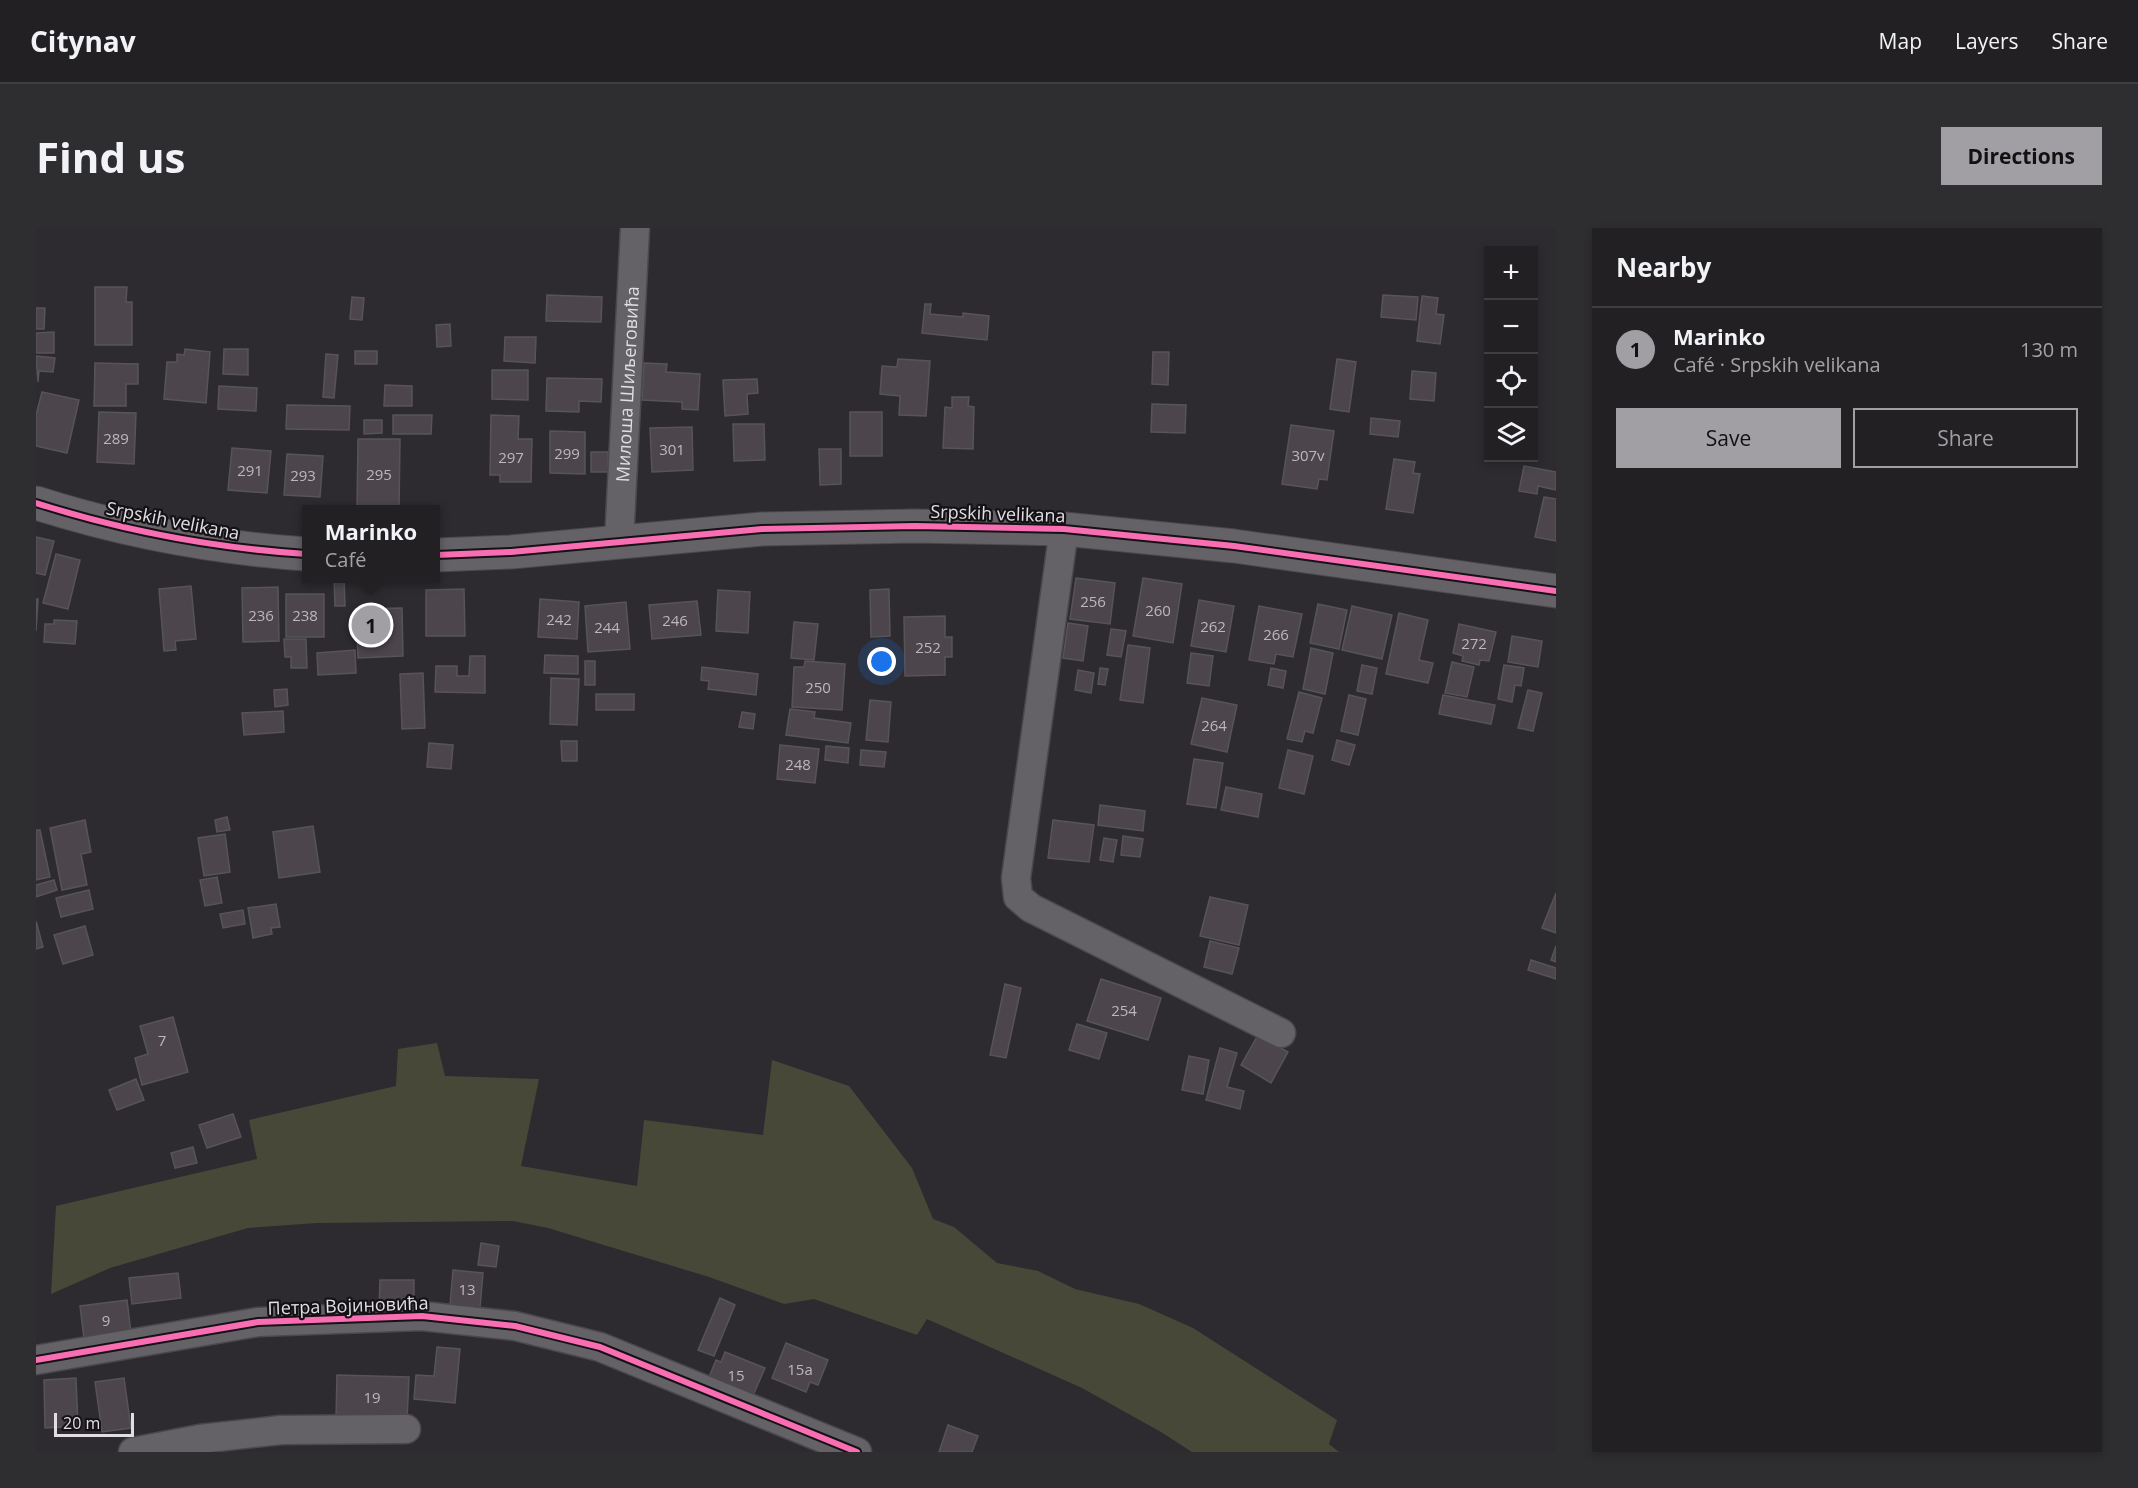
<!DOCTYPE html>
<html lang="en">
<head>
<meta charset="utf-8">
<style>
	:root { --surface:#222023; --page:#2e2d30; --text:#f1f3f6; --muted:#a2a3a6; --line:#3f3e41; --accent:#a29fa4 }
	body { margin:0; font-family:"Open Sans",sans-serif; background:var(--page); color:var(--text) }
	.controls { position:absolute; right:18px; top:18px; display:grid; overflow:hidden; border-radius:0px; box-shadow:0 3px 9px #0003 }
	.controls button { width:54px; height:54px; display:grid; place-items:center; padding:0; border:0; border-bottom:2px solid var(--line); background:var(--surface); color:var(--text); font:30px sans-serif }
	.scale { position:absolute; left:18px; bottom:15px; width:80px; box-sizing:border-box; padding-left:6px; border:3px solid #e1dde3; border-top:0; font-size:16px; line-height:21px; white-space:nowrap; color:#e1dde3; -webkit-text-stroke:4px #151216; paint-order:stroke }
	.you { position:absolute; left:846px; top:434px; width:21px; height:21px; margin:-15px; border:4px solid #fff; border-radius:50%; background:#1a73e8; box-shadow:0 0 0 9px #1a73e833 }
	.badge { display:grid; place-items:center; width:39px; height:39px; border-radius:50%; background:var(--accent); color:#111; font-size:20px; font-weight:700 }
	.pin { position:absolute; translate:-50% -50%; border:3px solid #fff; box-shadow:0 2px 6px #0006 }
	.popup { position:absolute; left:266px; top:277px; width:138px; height:78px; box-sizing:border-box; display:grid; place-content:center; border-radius:0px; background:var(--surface); filter:drop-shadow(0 2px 4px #0005); font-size:20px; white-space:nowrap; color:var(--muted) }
	.popup b { font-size:22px; color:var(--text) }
	.popup::after { content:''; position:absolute; left:50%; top:100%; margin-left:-12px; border:12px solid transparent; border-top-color:var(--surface) }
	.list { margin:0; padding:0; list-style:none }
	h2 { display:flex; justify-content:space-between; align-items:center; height:78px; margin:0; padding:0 24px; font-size:26px }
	h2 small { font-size:20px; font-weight:400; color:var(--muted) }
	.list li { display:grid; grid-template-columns:39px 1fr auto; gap:18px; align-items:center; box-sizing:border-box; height:84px; padding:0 24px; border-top:2px solid var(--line) }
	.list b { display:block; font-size:22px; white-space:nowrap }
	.list p { margin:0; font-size:20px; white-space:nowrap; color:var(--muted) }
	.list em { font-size:20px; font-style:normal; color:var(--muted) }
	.actions { display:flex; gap:12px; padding:18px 24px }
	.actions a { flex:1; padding:14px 0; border:2px solid var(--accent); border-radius:0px; text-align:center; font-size:21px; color:var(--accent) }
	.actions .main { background:var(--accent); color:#111 }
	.icon { flex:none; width:33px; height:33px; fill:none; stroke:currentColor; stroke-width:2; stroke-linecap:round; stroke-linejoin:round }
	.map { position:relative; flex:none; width:1520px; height:1224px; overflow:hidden; border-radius:0px }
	header { display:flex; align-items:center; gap:36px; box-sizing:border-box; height:84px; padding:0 30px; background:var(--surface); border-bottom:2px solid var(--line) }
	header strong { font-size:28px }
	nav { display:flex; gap:33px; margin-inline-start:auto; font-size:21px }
	.intro { display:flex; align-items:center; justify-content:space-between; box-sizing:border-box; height:144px; padding:0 36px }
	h1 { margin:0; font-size:42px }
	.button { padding:15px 27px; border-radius:0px; background:var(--accent); color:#111; font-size:21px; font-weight:700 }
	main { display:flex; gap:36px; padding:0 36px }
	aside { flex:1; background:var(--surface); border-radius:0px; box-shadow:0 3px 9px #0003 }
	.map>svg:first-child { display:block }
</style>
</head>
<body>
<header>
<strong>Citynav</strong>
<nav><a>Map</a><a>Layers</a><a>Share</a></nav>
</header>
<div class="intro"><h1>Find us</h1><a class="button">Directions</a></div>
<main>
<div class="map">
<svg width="1520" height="1224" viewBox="0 0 1520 1224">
	<rect width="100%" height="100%" fill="#2d2b2f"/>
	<!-- green -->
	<path fill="#474838" d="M401 815 409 848 503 851 485 938 601 958 608 892 727 907 736 832 813 858 876 940 897 991 918 999 961 1035 1002 1043 1039 1061 1103 1076 1157 1100 1301 1192 1293 1216 1303 1224H1156L1125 1204 1046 1160 891 1091 881 1107 778 1071 748 1076 673 1049 512 1000 477 993 280 995 212 1000 74 1040 15 1066 20 978 221 931 213 892 360 858 362 821Z"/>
	<!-- building -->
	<g fill="#4c464c" stroke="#575457" stroke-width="1.5">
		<path d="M59 59H91L90 74H96V117H59Z"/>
		<path d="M511 67 566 69 565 94 510 93Z"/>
		<path d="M1347 67 1382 69 1380 92 1345 89Z"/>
		<path d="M1386 68 1402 70 1400 86 1408 87 1404 116 1381 113Z"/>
		<path d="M316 69 328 70 326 92 314 91Z"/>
		<path d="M889 76H895L894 86 927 89V85L953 88 951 112 886 105Z"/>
		<path d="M0 80H9L8 101H0Z"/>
		<path d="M414 96 415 118 401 119 400 97Z"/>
		<path d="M18 104V125H0V105Z"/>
		<path d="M469 109H500L499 135 468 133Z"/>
		<path d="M149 121 174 124 170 175 128 171 131 134H141V126L148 127Z"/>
		<path d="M188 121H212V147L187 146Z"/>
		<rect x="319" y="123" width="22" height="13"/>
		<path d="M1117 124H1133L1132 157 1116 156Z"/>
		<path d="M290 126 302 127 298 170 287 169Z"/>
		<path d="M0 128 19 130 17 144 3 143 2 154Z"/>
		<path d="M862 131 894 133 890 188 863 187 864 168 844 166 846 138 861 139Z"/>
		<path d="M1301 131 1320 134 1313 184 1294 181Z"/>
		<path d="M59 135 102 136V156H90V178H58Z"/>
		<path d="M608 135 631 136 630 144 664 146 662 182 646 181V174L606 172Z"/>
		<path d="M456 142H492V172L456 171Z"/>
		<path d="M1376 143 1400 145 1398 173 1374 171Z"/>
		<path d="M511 150 566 151 565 174 543 173V184L510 183Z"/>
		<path d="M721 151 722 165 711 166 712 186 689 188 687 152Z"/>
		<path d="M349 157 376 158V178H348Z"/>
		<path d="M183 158 221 160 220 183 182 181Z"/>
		<path d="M6 164 43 172 31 225 0 218V187Z"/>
		<path d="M916 169H933L932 178 938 179 937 221 907 220 909 179 916 180Z"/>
		<path d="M1116 176 1150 177 1149 205 1115 204Z"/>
		<path d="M251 177 314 178 313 202 250 201Z"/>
		<path d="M63 184 100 185 98 236 61 234Z"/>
		<rect x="814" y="184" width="32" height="44"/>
		<path d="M357 187H396L395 206H357Z"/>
		<path d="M455 187 483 188 482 211H496L495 254H464V247H454Z"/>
		<path d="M1335 190 1364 193 1362 209 1334 206Z"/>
		<path d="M328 192H346V205L328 206Z"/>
		<path d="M697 196H728L729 232 698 233Z"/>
		<path d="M1255 197 1298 203 1291 252 1283 251 1281 261 1246 256Z"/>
		<path d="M656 199 657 242 616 244 614 200Z"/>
		<path d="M514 203 549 204V246L514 245Z"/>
		<path d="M322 211H364L363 282H321Z"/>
		<path d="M196 220 235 223 231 265 192 262Z"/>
		<path d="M783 221H805V256L784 257Z"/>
		<rect x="555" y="224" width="17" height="20"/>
		<path d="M251 226 287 228 284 269 248 267Z"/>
		<path d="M1358 231 1379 234 1377 245 1384 246 1377 285 1350 281Z"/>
		<path d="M1488 238 1520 244V262L1502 258 1501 266 1483 263Z"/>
		<path d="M1508 269 1520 271V313L1499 309Z"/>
		<path d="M0 309 18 313 9 347 0 345Z"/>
		<path d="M20 326 44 332 32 381 7 375Z"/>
		<path d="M298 350H308L309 378H299Z"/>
		<path d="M1040 350 1079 355 1074 396 1034 391Z"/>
		<path d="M1107 350 1146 356 1137 415 1097 408Z"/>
		<path d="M155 358 160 411 139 413 140 422 128 423 123 361Z"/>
		<path d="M242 359 243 413 207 414 206 360Z"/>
		<path d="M428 361 429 408H390V362Z"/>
		<path d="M853 361 854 408 835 409 834 362Z"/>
		<path d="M682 362 714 364 712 405 680 403Z"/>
		<rect x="250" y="366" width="38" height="43"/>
		<path d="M0 371H2L0 403Z"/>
		<path d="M504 371 543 374 541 411 502 409Z"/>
		<path d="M1163 372 1198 378 1190 424 1155 418Z"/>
		<path d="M661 373 665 407 616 411 613 377Z"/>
		<path d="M590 374 594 421 552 424 549 378Z"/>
		<path d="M1282 376 1311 382 1303 421 1274 415Z"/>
		<path d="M1223 378 1266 386 1257 429 1240 426 1238 436 1213 432Z"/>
		<path d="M1316 378 1356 387 1346 431 1306 422Z"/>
		<path d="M366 380 367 428 322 430 320 381Z"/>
		<path d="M1363 385 1392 392 1383 432 1397 435 1392 455 1350 446Z"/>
		<path d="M909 388V409H916V429H909V447L869 448 868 389Z"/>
		<path d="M18 392 41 393 39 416 8 414 9 396H18Z"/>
		<path d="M758 394 782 396 778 432 755 430Z"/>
		<path d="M1032 395 1052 398 1047 433 1027 430Z"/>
		<path d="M1423 396 1460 404 1453 433 1444 432 1443 437 1426 433 1427 428 1417 425Z"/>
		<path d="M1075 401 1090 403 1085 429 1071 427Z"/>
		<path d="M1476 408 1506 413 1502 439 1472 434Z"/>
		<path d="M248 411H270L271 440H255V429H249Z"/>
		<path d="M1092 417 1114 420 1107 475 1084 472Z"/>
		<path d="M1275 420 1297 425 1289 466 1267 461Z"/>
		<path d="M319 422 320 445 282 447 281 425Z"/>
		<path d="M1155 425 1177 428 1173 458 1151 455Z"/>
		<path d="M509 427 542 428V446L508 445Z"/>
		<path d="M434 428H449V465L399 464 400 438H421V448H433Z"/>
		<rect x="549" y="433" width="10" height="24"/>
		<path d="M769 433 809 436 806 482 756 479 758 439H768Z"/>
		<path d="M1416 434 1438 439 1431 469 1409 465Z"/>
		<path d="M1326 437 1341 440 1336 466 1321 463Z"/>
		<path d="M1468 437 1488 440 1485 458 1479 457 1476 474 1462 471Z"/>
		<path d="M666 439 722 446 720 467 672 461 673 453 665 452Z"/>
		<path d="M1064 440 1072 441 1069 457 1062 456Z"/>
		<path d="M1235 440 1250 443 1247 460 1232 457Z"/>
		<path d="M1042 442 1058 445 1055 465 1039 462Z"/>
		<path d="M387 445 389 500 366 501 364 446Z"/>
		<path d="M515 450 543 451 541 497 514 496Z"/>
		<path d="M251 461 252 477 239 479 238 462Z"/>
		<path d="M1492 462 1506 465 1497 503 1482 500Z"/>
		<path d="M1263 464 1286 470 1277 505 1269 503 1266 514 1251 511Z"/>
		<rect x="560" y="466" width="38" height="16"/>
		<path d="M1313 467 1330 471 1322 507 1305 503Z"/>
		<path d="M1407 467 1459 477 1455 496 1403 486Z"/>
		<path d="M1166 470 1201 477 1191 524 1155 516Z"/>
		<path d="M834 472 855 474 852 514 830 512Z"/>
		<path d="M754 481 779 484 778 490 815 495 812 515 750 507Z"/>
		<path d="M247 483 248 504 208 507 206 485Z"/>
		<path d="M706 484 719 486 717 501 703 499Z"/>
		<path d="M1301 512 1319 517 1313 537 1296 532Z"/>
		<path d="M525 513H541V533H526Z"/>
		<path d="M393 515 417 517 415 541 391 539Z"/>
		<path d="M744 517 783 521 779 555 741 551Z"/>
		<path d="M790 518 813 520 812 535 789 532Z"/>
		<path d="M825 522 850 524 848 539 824 537Z"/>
		<path d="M1252 522 1277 528 1268 566 1243 560Z"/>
		<path d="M1158 531 1187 535 1180 580 1151 576Z"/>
		<path d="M1190 559 1226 566 1222 589 1185 582Z"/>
		<path d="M1064 577 1109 583 1107 603 1062 597Z"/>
		<path d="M191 589 194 602 181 604 179 592Z"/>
		<path d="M49 592 55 624 45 626 51 657 26 662 14 600Z"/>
		<path d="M1017 592 1058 597 1053 634 1012 630Z"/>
		<path d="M277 598 284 644 243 650 237 604Z"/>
		<path d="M0 602H4L14 649 0 652Z"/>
		<path d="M189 606 194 644 168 648 162 610Z"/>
		<path d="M1087 608 1107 611 1104 629 1085 627Z"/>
		<path d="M1068 610 1081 612 1077 634 1064 632Z"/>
		<path d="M181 649 186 675 169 678 164 652Z"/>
		<path d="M18 652 21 662 0 669V657Z"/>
		<path d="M53 662 57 681 25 689 20 670Z"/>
		<path d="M1520 665V705L1506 700Z"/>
		<path d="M1174 669 1212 677 1203 717 1164 708Z"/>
		<path d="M240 676 244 699 235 700 236 706 217 710 212 680Z"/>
		<path d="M207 682 209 696 187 700 184 686Z"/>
		<path d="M0 693 7 719 0 721Z"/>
		<path d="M49 698 57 727 27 736 18 707Z"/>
		<path d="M1174 713 1203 720 1196 746 1168 739Z"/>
		<path d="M1520 718V734L1515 732Z"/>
		<path d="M1495 732 1520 740V751L1492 742Z"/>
		<path d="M1065 751 1125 770 1112 812 1051 793Z"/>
		<path d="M969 756 985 760 970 830 954 827Z"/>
		<path d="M137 789 152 844 106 857 99 830 112 826 104 798Z"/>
		<path d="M1041 796 1071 805 1063 831 1033 822Z"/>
		<path d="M1222 807 1252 824 1235 855 1205 837Z"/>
		<path d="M1184 820 1201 825 1191 859 1208 863 1204 881 1170 872Z"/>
		<path d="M1153 828 1173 832 1167 866 1146 862Z"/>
		<path d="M100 851 108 872 81 882 73 862Z"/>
		<path d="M197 886 205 909 171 920 163 897Z"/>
		<path d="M157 919 161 935 139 940 135 925Z"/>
		<path d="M445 1015 463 1018 460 1039 442 1037Z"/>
		<path d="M417 1042 447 1045 444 1080 414 1077Z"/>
		<path d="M142 1045 145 1070 96 1076 93 1050Z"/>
		<path d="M344 1052H378V1082L343 1081Z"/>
		<path d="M684 1070 699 1077 678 1128 662 1122Z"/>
		<path d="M91 1072 95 1105 48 1111 44 1078Z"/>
		<path d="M750 1115 792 1132 782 1157 774 1154 770 1164 736 1150Z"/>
		<path d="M401 1119 424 1121 419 1175 378 1171 380 1147 398 1148Z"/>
		<path d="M689 1124 729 1140 715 1172 671 1154 680 1132 685 1134Z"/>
		<path d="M301 1147 373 1149 371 1192 300 1190Z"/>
		<path d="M40 1150 42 1198 9 1200 8 1152Z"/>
		<path d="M88 1150 95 1200 66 1204 59 1154Z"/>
		<path d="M912 1197 942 1208 936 1224H903Z"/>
	</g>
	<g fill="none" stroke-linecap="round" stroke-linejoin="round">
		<defs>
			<g id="street">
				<path d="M1028 301 980 650 982 669 995 680 1245 805"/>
				<path id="s1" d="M583 314 599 0"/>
				<path d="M0 1132 222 1094 386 1088 479 1098 564 1119 821 1224"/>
				<path d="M97 1224 164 1211 245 1202 370 1201"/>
			</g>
			<g id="secondary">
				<path d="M0 275C88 303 179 320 270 326"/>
				<path d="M400 327 475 324 726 301 879 298 1028 301 1198 318 1520 363"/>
			</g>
		</defs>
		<!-- street casing -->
		<use href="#street" stroke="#4a484c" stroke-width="31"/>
		<!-- secondary casing -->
		<use href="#secondary" stroke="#4a484c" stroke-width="35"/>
		<!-- street -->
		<use href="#street" stroke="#646266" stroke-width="28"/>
		<!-- secondary -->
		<use href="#secondary" stroke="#646266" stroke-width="33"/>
		<defs>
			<g id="cycleway">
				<path d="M0 275C88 303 179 320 270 326"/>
				<path d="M400 327 475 324 726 301 879 298 1028 301 1198 318 1520 363"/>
				<path d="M0 1132 222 1094 386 1088 479 1098 564 1119 821 1224"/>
			</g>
		</defs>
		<!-- cycleway casing -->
		<use href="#cycleway" stroke="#151216" stroke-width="10"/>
		<!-- cycleway -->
		<use href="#cycleway" stroke="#f96db3" stroke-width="6"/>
	</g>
	<g text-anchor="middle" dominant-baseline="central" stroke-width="4.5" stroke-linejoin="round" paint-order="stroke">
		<!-- number labels -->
		<g font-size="15" fill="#bcb7bd">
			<text x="80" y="210">289</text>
			<text x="636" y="221">301</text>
			<text x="531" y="225">299</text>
			<text x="1272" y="227">307v</text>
			<text x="475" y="229">297</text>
			<text x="214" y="242">291</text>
			<text x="343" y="246">295</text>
			<text x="267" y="247">293</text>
			<text x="1057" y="373">256</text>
			<text x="1122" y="382">260</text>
			<text x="225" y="387">236</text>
			<text x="269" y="387">238</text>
			<text x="523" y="391">242</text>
			<text x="639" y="392">246</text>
			<text x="1177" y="398">262</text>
			<text x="571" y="399">244</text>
			<text x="1240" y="406">266</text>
			<text x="1438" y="415">272</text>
			<text x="892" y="419">252</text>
			<text x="782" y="459">250</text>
			<text x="1178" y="497">264</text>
			<text x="762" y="536">248</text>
			<text x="1088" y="782">254</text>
			<text x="126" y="812">7</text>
			<text x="431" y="1061">13</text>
			<text x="70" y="1092">9</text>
			<text x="764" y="1141">15a</text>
			<text x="700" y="1147">15</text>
			<text x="336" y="1169">19</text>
		</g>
		<!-- street labels -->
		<g font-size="18" fill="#e1dde3" stroke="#151216">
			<text stroke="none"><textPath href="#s1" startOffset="158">Милоша Шиљеговића</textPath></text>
			<text transform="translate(962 285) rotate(2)">Srpskih velikana</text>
			<text transform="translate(137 292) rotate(11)">Srpskih velikana</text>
			<text transform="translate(312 1077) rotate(-2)">Петра Војиновића</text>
		</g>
	</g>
</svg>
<div class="controls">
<button>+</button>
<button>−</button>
<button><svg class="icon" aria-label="locate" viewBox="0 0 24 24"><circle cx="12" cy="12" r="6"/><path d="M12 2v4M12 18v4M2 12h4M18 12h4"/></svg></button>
<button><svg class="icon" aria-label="layers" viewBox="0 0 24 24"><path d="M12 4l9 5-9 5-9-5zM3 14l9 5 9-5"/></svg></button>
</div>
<div class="scale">20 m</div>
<div class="you"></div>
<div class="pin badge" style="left:335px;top:397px">1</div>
<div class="popup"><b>Marinko</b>Café</div>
</div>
<aside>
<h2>Nearby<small></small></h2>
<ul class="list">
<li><span class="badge">1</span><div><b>Marinko</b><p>Café · Srpskih velikana</p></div><em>130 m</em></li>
</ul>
<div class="actions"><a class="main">Save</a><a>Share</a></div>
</aside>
</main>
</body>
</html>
